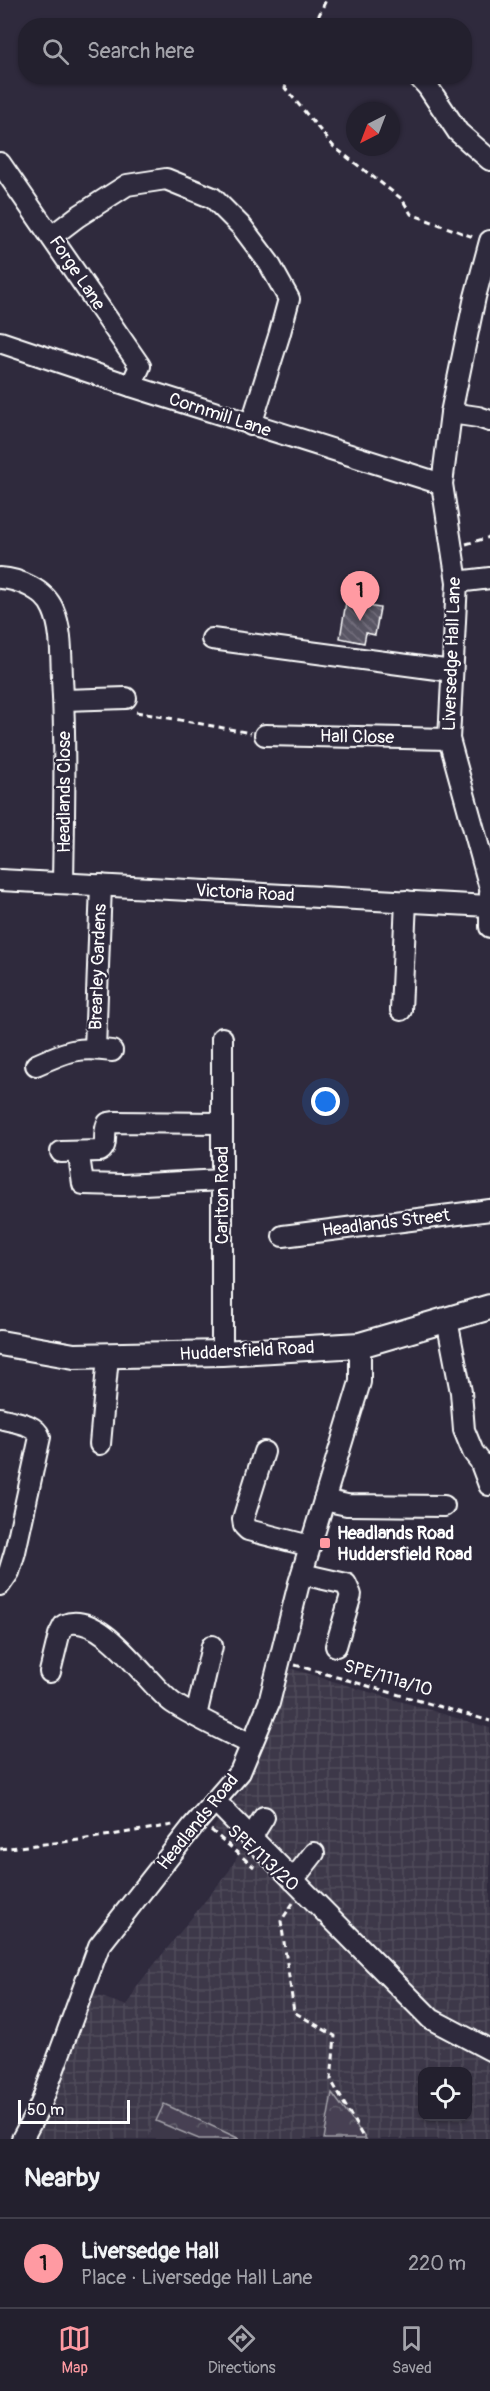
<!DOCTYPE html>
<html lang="en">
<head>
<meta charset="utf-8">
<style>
	:root { --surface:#23202e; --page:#2f2d3a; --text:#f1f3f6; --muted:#a3a3aa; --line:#403e4a; --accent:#ff9aa2 }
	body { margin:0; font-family:Pangolin,sans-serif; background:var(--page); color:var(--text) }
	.controls { position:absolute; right:18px; bottom:18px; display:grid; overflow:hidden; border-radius:12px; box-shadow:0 2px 4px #0004 }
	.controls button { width:54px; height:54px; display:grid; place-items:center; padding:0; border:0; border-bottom:2px solid var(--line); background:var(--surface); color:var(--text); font:30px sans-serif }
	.compass { position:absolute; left:346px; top:102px; width:54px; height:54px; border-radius:50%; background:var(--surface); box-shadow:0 2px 4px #0004; rotate:222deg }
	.scale { position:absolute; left:18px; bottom:15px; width:112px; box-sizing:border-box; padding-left:6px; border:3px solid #fff; border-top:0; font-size:16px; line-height:21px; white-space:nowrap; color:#fff; -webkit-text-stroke:4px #2f2a3d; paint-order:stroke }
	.you { position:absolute; left:326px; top:1102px; width:21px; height:21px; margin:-15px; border:4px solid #fff; border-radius:50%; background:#1a73e8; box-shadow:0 0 0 9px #1a73e833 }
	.badge { display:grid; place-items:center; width:39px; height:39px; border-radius:50%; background:var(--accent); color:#111; font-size:20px; font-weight:700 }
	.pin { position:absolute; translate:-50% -50px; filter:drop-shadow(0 2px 3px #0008) }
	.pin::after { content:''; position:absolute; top:32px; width:21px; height:18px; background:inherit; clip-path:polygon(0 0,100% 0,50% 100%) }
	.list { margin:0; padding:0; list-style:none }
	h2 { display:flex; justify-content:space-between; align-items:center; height:78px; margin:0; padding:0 24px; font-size:26px }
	h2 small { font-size:20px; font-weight:400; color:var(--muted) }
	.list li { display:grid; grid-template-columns:39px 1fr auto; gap:18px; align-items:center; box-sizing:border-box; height:90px; padding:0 24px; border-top:2px solid var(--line) }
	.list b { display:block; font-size:22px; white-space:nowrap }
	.list p { margin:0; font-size:20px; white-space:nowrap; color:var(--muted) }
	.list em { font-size:20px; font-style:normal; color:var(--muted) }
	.icon { flex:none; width:33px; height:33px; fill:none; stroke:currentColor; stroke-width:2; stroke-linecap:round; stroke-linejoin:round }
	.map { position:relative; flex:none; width:490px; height:2139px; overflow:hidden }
	.search { position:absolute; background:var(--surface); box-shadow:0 2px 4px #0004; left:18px; right:18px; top:18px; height:66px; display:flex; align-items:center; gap:15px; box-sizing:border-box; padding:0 21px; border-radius:24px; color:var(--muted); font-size:22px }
	.sheet { height:168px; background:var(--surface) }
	nav { display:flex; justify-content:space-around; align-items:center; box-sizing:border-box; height:84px; border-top:2px solid var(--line); background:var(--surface); font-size:16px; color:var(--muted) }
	nav a { display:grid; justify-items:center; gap:3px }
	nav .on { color:var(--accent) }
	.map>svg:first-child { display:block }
</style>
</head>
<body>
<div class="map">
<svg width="490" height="2139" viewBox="0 0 490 2139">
	<defs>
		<pattern id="industrial-grid" width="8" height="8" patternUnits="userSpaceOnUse" patternTransform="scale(1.5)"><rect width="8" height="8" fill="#3c3749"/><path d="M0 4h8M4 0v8" fill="none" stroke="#504b5b"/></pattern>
		<pattern id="forest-crowns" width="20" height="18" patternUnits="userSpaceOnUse" patternTransform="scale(1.5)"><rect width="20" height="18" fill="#464152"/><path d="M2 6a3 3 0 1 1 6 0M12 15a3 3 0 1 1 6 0" fill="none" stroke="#625e6c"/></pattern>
		<pattern id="building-back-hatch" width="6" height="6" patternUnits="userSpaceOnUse" patternTransform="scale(1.5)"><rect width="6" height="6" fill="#595564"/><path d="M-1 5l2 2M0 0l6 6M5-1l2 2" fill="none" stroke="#726e7b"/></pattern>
	</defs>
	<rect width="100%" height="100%" fill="#2f2a3d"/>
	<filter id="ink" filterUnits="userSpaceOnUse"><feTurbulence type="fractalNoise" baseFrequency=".0167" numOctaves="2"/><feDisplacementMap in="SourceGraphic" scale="12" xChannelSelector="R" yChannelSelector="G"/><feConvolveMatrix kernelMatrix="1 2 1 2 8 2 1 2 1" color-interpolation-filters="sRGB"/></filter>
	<g filter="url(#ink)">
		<!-- built -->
		<path fill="#3c3749" d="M156 2121 199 2139H148Z"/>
		<!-- industrial -->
		<path fill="url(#industrial-grid)" fill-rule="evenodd" d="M289 1668 490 1728V2139H366L332 2094 324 2139H240L164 2104 148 2139H33L90 1993 127 2006 137 1986 229 1871 240 1852 213 1828 239 1794 254 1770ZM422 2072H468V2116H422Z"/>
		<!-- forest -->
		<g fill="url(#forest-crowns)" stroke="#a2a0a8" stroke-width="1.5">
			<path d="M332 2093 366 2139H324Z"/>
			<path d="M164 2104 240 2139H199L156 2121Z"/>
		</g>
		<!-- building -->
		<path fill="url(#building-back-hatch)" stroke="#fff" stroke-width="1.5" d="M346 602 380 608 375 635 366 633 364 643 340 638Z"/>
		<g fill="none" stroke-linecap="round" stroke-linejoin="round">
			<defs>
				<g id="minor">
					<path d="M418 76 428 87 458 132 490 160"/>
					<path d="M0 163 140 366 131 386"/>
					<path d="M52 236 77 217 127 185 166 179 213 198 242 227 269 263 289 299 279 336 251 425"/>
					<path d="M490 241 475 297 451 413 442 484 457 582 449 739 490 888"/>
					<path d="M0 342 131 386 442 484"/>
					<path d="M451 413 478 417 490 421"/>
					<path d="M0 578C19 579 45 590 53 609 62 629 61 655 62 677 66 745 64 815 63 883"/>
					<path d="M457 582 490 578"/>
					<path d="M212 639 452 671"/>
					<path d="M64 700 126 698"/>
					<path d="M265 735 449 739"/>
					<path d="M0 880 489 906"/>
					<path d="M490 893V927"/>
					<path d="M401 1010 406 901"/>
					<path d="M95 1049 101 885"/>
					<path d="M36 1065C67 1051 78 1046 112 1051"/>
					<path d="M61 1152 100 1151C109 1145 102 1132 108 1123L114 1122 222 1123"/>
					<path d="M79 1156 83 1184 123 1185 222 1180"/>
					<path d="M283 1236 490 1210"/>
					<path d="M447 1320 461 1392 464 1430 473 1452 480 1461 489 1485"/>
					<path d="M222 1353V1038"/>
					<path d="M0 1418C13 1422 35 1423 40 1437L15 1552 9 1572 0 1585"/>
					<path d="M100 1444 108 1356"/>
					<path d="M264 1452 243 1519 244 1526 248 1530 310 1546"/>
					<path d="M324 1500 347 1505 444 1506"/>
					<path d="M302 1574 346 1584 351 1595 336 1646"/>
					<path d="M50 1672 59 1635 64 1625C102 1609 147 1685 173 1703 197 1719 226 1731 251 1744"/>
					<path d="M196 1716 212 1646"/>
					<path d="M215 1801 431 2019 490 2050"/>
					<path d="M251 1838 264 1817"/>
					<path d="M293 1880 314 1853"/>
					<path d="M22 2139 41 2104 99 1946 193 1826 240 1772 269 1703 299 1583 360 1382V1345"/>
				</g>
				<path id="major" d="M0 1343 74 1356 222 1353 360 1345 490 1307"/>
			</defs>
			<!-- minor casing -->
			<use href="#minor" stroke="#fff" stroke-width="24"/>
			<!-- major casing -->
			<use href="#major" stroke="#fff" stroke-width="28"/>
			<!-- path -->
			<g stroke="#fff" stroke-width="3" stroke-dasharray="6 4.5" stroke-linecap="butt">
				<path d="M314 26 326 0"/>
				<path d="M290 76 285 88 334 147 402 199 411 214 473 237"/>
				<path d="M466 544 490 537"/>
				<path d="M136 712 251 733"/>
				<path d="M295 1665 490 1721"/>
				<path d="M211 1830 254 1867"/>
				<path d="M0 1849 80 1840 173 1825"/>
				<path d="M293 1903 281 1921 294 2012 335 2036 331 2080 364 2139"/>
			</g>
			<!-- minor -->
			<use href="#minor" stroke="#2f2a3d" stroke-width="20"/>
			<!-- major -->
			<use href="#major" stroke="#2f2a3d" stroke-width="24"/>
		</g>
	</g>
	<!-- markers -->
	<rect fill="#ff9aa2" stroke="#2f2a3d" stroke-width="2" x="319" y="1537" width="12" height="12" rx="3"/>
	<g text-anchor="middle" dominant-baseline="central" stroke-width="4.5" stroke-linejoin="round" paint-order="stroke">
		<!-- street labels -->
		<g font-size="18" fill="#fff" stroke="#2f2a3d">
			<text transform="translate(77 273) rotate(56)">Forge Lane</text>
			<text transform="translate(220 415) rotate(18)">Cornmill Lane</text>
			<text transform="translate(452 654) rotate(-88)">Liversedge Hall Lane</text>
			<text transform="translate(357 737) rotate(1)">Hall Close</text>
			<text transform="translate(64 792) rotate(-90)">Headlands Close</text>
			<text transform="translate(245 893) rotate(3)">Victoria Road</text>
			<text transform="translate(98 967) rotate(-88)">Brearley Gardens</text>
			<text transform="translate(222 1195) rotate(-90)">Carlton Road</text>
			<text transform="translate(386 1223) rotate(-7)">Headlands Street</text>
			<text transform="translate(247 1351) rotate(-3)">Huddersfield Road</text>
			<text transform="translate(388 1678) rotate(16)">SPE/111a/10</text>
			<text transform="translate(198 1822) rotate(-51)">Headlands Road</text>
			<text transform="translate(263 1858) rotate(42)">SPE/113/20</text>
		</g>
		<!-- poi labels -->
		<g font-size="18" font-weight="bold" fill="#fff" stroke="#2f2a3d" text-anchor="start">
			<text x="337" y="1533">Headlands Road<tspan x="337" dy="21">Huddersfield Road</tspan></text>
		</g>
	</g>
</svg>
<div class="controls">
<button><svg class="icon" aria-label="locate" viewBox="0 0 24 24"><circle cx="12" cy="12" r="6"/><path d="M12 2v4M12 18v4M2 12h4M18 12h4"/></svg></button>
</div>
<svg class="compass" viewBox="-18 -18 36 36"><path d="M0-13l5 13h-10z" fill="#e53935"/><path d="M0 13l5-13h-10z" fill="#a3a3aa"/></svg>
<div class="scale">50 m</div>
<div class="you"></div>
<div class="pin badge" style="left:360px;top:621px">1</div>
<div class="search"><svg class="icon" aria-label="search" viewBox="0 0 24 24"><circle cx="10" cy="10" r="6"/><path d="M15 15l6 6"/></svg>Search here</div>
</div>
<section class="sheet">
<h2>Nearby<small></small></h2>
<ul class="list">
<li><span class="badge">1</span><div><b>Liversedge Hall</b><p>Place · Liversedge Hall Lane</p></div><em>220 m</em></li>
</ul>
</section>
<nav>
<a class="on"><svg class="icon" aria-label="map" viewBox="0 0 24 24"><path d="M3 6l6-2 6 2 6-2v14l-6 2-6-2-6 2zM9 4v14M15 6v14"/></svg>Map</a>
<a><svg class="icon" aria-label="directions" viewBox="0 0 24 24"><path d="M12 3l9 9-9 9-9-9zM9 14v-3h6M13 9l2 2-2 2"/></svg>Directions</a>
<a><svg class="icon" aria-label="saved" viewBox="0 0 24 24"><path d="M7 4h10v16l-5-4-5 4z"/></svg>Saved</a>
</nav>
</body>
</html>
